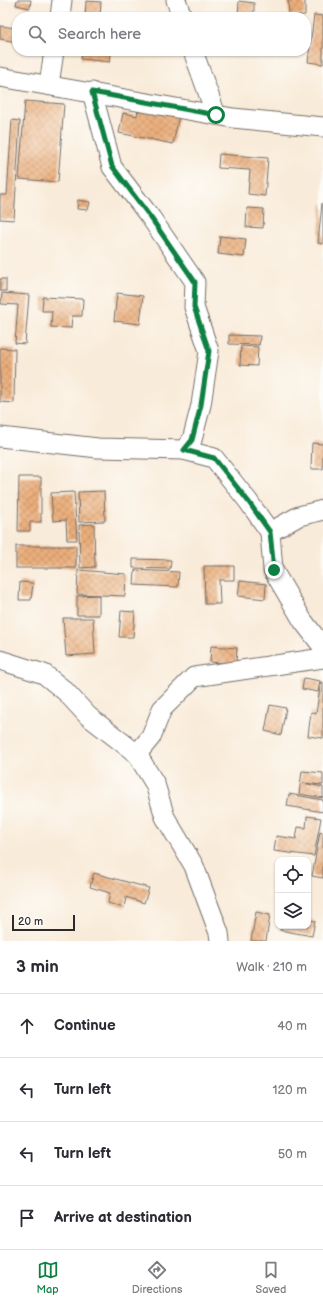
<!DOCTYPE html>
<html lang="en">
<head>
<meta charset="utf-8">
<style>
	:root { --surface:#fff; --page:#f7f7f7; --text:#2b2b33; --muted:#7c7c81; --line:#e1e1e2; --accent:#0b8043 }
	body { margin:0; font-family:"Balsamiq Sans",sans-serif; background:var(--page); color:var(--text) }
	.controls { position:absolute; right:12px; bottom:12px; display:grid; overflow:hidden; border-radius:8px; box-shadow:0 1px 3px #0004 }
	.controls button { width:36px; height:36px; display:grid; place-items:center; padding:0; border:0; border-bottom:1px solid var(--line); background:var(--surface); color:var(--text); font:20px sans-serif }
	.scale { position:absolute; left:12px; bottom:10px; width:63px; box-sizing:border-box; padding-left:4px; border:2px solid #2b2b2b; border-top:0; font-size:11px; line-height:14px; white-space:nowrap; color:#2b2b2b; -webkit-text-stroke:3px #fdfcf7; paint-order:stroke }
	.stop { position:absolute; width:12px; height:12px; margin:-9px; border:3px solid #0b8043; border-radius:50%; background:#fff }
	.stop.end { background:#0b8043; border-color:#fff; box-shadow:0 1px 4px #0008 }
	.list { margin:0; padding:0; list-style:none }
	h2 { display:flex; justify-content:space-between; align-items:center; height:52px; margin:0; padding:0 16px; font-size:17px }
	h2 small { font-size:13px; font-weight:400; color:var(--muted) }
	.list li { display:grid; grid-template-columns:26px 1fr auto; gap:12px; align-items:center; box-sizing:border-box; height:64px; padding:0 16px; border-top:1px solid var(--line) }
	.list b { display:block; font-size:15px; white-space:nowrap }
	.list em { font-size:13px; font-style:normal; color:var(--muted) }
	.icon { flex:none; width:22px; height:22px; fill:none; stroke:currentColor; stroke-width:2; stroke-linecap:round; stroke-linejoin:round }
	.map { position:relative; flex:none; width:323px; height:941px; overflow:hidden }
	.search { position:absolute; background:var(--surface); box-shadow:0 1px 3px #0004; left:12px; right:12px; top:12px; height:44px; display:flex; align-items:center; gap:10px; box-sizing:border-box; padding:0 14px; border-radius:16px; color:var(--muted); font-size:15px }
	.sheet { height:308px; background:var(--surface) }
	nav { display:flex; justify-content:space-around; align-items:center; box-sizing:border-box; height:56px; border-top:1px solid var(--line); background:var(--surface); font-size:11px; color:var(--muted) }
	nav a { display:grid; justify-items:center; gap:2px }
	nav .on { color:var(--accent) }
	.map>svg:first-child { display:block }
</style>
</head>
<body>
<div class="map">
<svg width="323" height="941" viewBox="0 0 323 941">
	<defs>
		<pattern id="building-cross-hatch" width="8" height="8" patternUnits="userSpaceOnUse"><rect width="8" height="8" fill="#ecaf7c"/><path d="M0 0l8 8M0 8l8-8" fill="none" stroke="#bf8f66"/></pattern>
	</defs>
	<rect width="100%" height="100%" fill="#fdfcf7"/>
	<filter id="ink" filterUnits="userSpaceOnUse"><feTurbulence type="fractalNoise" baseFrequency=".025" numOctaves="2"/><feDisplacementMap in="SourceGraphic" scale="8" xChannelSelector="R" yChannelSelector="G"/><feConvolveMatrix kernelMatrix="1 2 1 2 8 2 1 2 1" color-interpolation-filters="sRGB"/></filter>
	<filter id="wash" filterUnits="userSpaceOnUse"><feTurbulence type="fractalNoise" baseFrequency=".012" numOctaves="4" result="noise"/><feDisplacementMap in="SourceGraphic" scale="16" xChannelSelector="R" yChannelSelector="G"/><feGaussianBlur stdDeviation="0.9" result="paint"/><feColorMatrix in="noise" values="0 0 0 0 0 0 0 0 0 0 0 0 0 0 0 0 0 1.4 0 .05"/><feComposite in="paint" operator="in"/></filter>
	<g filter="url(#wash)">
		<rect width="100%" height="100%" fill="#f9ebd9"/>
		<g id="blocks">
			<!-- building -->
			<g fill="url(#building-cross-hatch)">
				<path d="M17 0H31L30 8 16 5Z"/>
				<path d="M288 0H305V15H289Z"/>
				<path d="M86 1 101 2 100 17H85Z"/>
				<path d="M239 1 254 3V17H238Z"/>
				<path d="M314 15 323 16V64L308 62Z"/>
				<path d="M0 26 17 28V42L0 39Z"/>
				<path d="M82 51H111L110 62 81 59Z"/>
				<path d="M25 101 64 104 58 182 19 179Z"/>
				<path d="M139 103 180 111 173 144 119 133 123 113 137 116Z"/>
				<path d="M12 120 20 121 14 220 0 219V195H7Z"/>
				<path d="M219 154 268 158 265 196 248 194 250 170 218 168Z"/>
				<path d="M78 200 90 202 88 210 77 209Z"/>
				<path d="M322 203H323V244L318 243Z"/>
				<path d="M247 208 264 209 263 228 246 227Z"/>
				<path d="M220 236 246 239 244 257 218 254Z"/>
				<rect x="0" y="279" width="6" height="12"/>
				<path d="M2 293 29 295 25 344 15 343 18 305 1 304Z"/>
				<path d="M117 293 143 296 140 324 114 321Z"/>
				<path d="M43 297 83 299 82 316H72L71 328 51 327 52 311H42Z"/>
				<path d="M229 335 260 336 259 345 229 344Z"/>
				<path d="M241 346 258 347 257 366 240 365Z"/>
				<path d="M0 348 15 349 14 403 0 402Z"/>
				<path d="M312 443 323 444V469H311Z"/>
				<path d="M19 477H41V522H30V531H18Z"/>
				<path d="M104 491 105 521 79 522 78 492Z"/>
				<path d="M74 492 77 540H67L66 520 53 521 51 493Z"/>
				<path d="M94 524 95 567 80 568 79 525Z"/>
				<rect x="16" y="546" width="60" height="22"/>
				<path d="M133 559 171 560 170 569 133 568Z"/>
				<path d="M204 566H234V580H219L220 604H205Z"/>
				<path d="M78 570 126 574 125 596 77 594Z"/>
				<path d="M135 570 179 572 178 587 134 585Z"/>
				<path d="M240 581 266 584 265 599 238 596Z"/>
				<path d="M20 582 33 583 31 600H19Z"/>
				<path d="M99 595V615H77V596Z"/>
				<path d="M121 611 135 612 133 637H119Z"/>
				<path d="M63 618H93L95 654 66 656Z"/>
				<path d="M211 646 237 648 236 664 210 662Z"/>
				<path d="M304 678 320 681 318 692 302 689Z"/>
				<path d="M321 682H323V738L308 736 311 712 316 713Z"/>
				<path d="M270 705 286 708 281 735 265 731Z"/>
				<path d="M302 771 323 773V785L303 783 323 787V798L299 794Z"/>
				<path d="M289 794 323 800V812L287 806Z"/>
				<path d="M307 816 321 818 314 856 274 851 276 836 296 839 298 827 306 828Z"/>
				<path d="M320 832 323 833V878L312 876Z"/>
				<path d="M94 873 149 888 144 903 126 897 124 908 108 903 110 893 90 887Z"/>
				<path d="M256 912 270 915 266 941H251Z"/>
				<path d="M308 920 315 921 312 936 280 930 281 926H308Z"/>
			</g>
		</g>
	</g>
	<g filter="url(#ink)">
		<use href="#blocks" fill-opacity="0" stroke="#736e68" stroke-width="1"/>
		<g fill="none" stroke-linecap="round" stroke-linejoin="round">
			<defs>
				<g id="street">
					<path d="M176 0 182 17"/>
					<path d="M60 17 62 0"/>
					<path d="M193 51 216 115"/>
					<path d="M0 77 233 118 323 127"/>
					<path d="M49 85 54 51"/>
					<path d="M92 92 112 167 151 218 195 282 194 307 209 351 201 405 192 440 184 450"/>
					<path d="M0 437 98 448 184 450 214 458 248 501 270 532 299 516 323 510"/>
					<path d="M270 532 273 570 303 621 323 647"/>
					<path d="M0 660 44 674 65 691 88 716 137 754 155 784 165 817 194 866 219 933 220 941"/>
					<path d="M137 754 151 737 162 709 194 677 323 658"/>
				</g>
			</defs>
			<!-- street casing -->
			<use href="#street" stroke="#736e68" stroke-width="21"/>
			<!-- street -->
			<use href="#street" stroke="#fff" stroke-width="19"/>
		</g>
	</g>
	<g fill="none" stroke-linecap="round" stroke-linejoin="round" filter="url(#ink)">
		<!-- route -->
		<path stroke="#0b8043" stroke-width="5" d="M216 115 92 92 112 166 151 218 195 282 194 307 209 351 201 405 192 440 184 450 214 458 248 501 270 532 274 570"/>
	</g>
</svg>
<div class="controls">
<button><svg class="icon" aria-label="locate" viewBox="0 0 24 24"><circle cx="12" cy="12" r="6"/><path d="M12 2v4M12 18v4M2 12h4M18 12h4"/></svg></button>
<button><svg class="icon" aria-label="layers" viewBox="0 0 24 24"><path d="M12 4l9 5-9 5-9-5zM3 14l9 5 9-5"/></svg></button>
</div>
<div class="scale">20 m</div>
<div class="stop" style="left:216px;top:115px"></div>
<div class="stop end" style="left:274px;top:570px"></div>
<div class="search"><svg class="icon" aria-label="search" viewBox="0 0 24 24"><circle cx="10" cy="10" r="6"/><path d="M15 15l6 6"/></svg>Search here</div>
</div>
<section class="sheet">
<h2>3 min<small>Walk · 210 m</small></h2>
<ul class="list">
<li><svg class="icon" aria-label="ahead" viewBox="0 0 24 24"><path d="M12 20V5M6 11l6-6 6 6"/></svg><div><b>Continue</b></div><em>40 m</em></li>
<li><svg class="icon" aria-label="left" viewBox="0 0 24 24"><path d="M17 20v-9H6M10 6l-5 5 5 5"/></svg><div><b>Turn left</b></div><em>120 m</em></li>
<li><svg class="icon" aria-label="left" viewBox="0 0 24 24"><path d="M17 20v-9H6M10 6l-5 5 5 5"/></svg><div><b>Turn left</b></div><em>50 m</em></li>
<li><svg class="icon" aria-label="arrive" viewBox="0 0 24 24"><path d="M6 21V4h12l-3 4 3 4H6"/></svg><div><b>Arrive at destination</b></div></li>
</ul>
</section>
<nav>
<a class="on"><svg class="icon" aria-label="map" viewBox="0 0 24 24"><path d="M3 6l6-2 6 2 6-2v14l-6 2-6-2-6 2zM9 4v14M15 6v14"/></svg>Map</a>
<a><svg class="icon" aria-label="directions" viewBox="0 0 24 24"><path d="M12 3l9 9-9 9-9-9zM9 14v-3h6M13 9l2 2-2 2"/></svg>Directions</a>
<a><svg class="icon" aria-label="saved" viewBox="0 0 24 24"><path d="M7 4h10v16l-5-4-5 4z"/></svg>Saved</a>
</nav>
</body>
</html>
